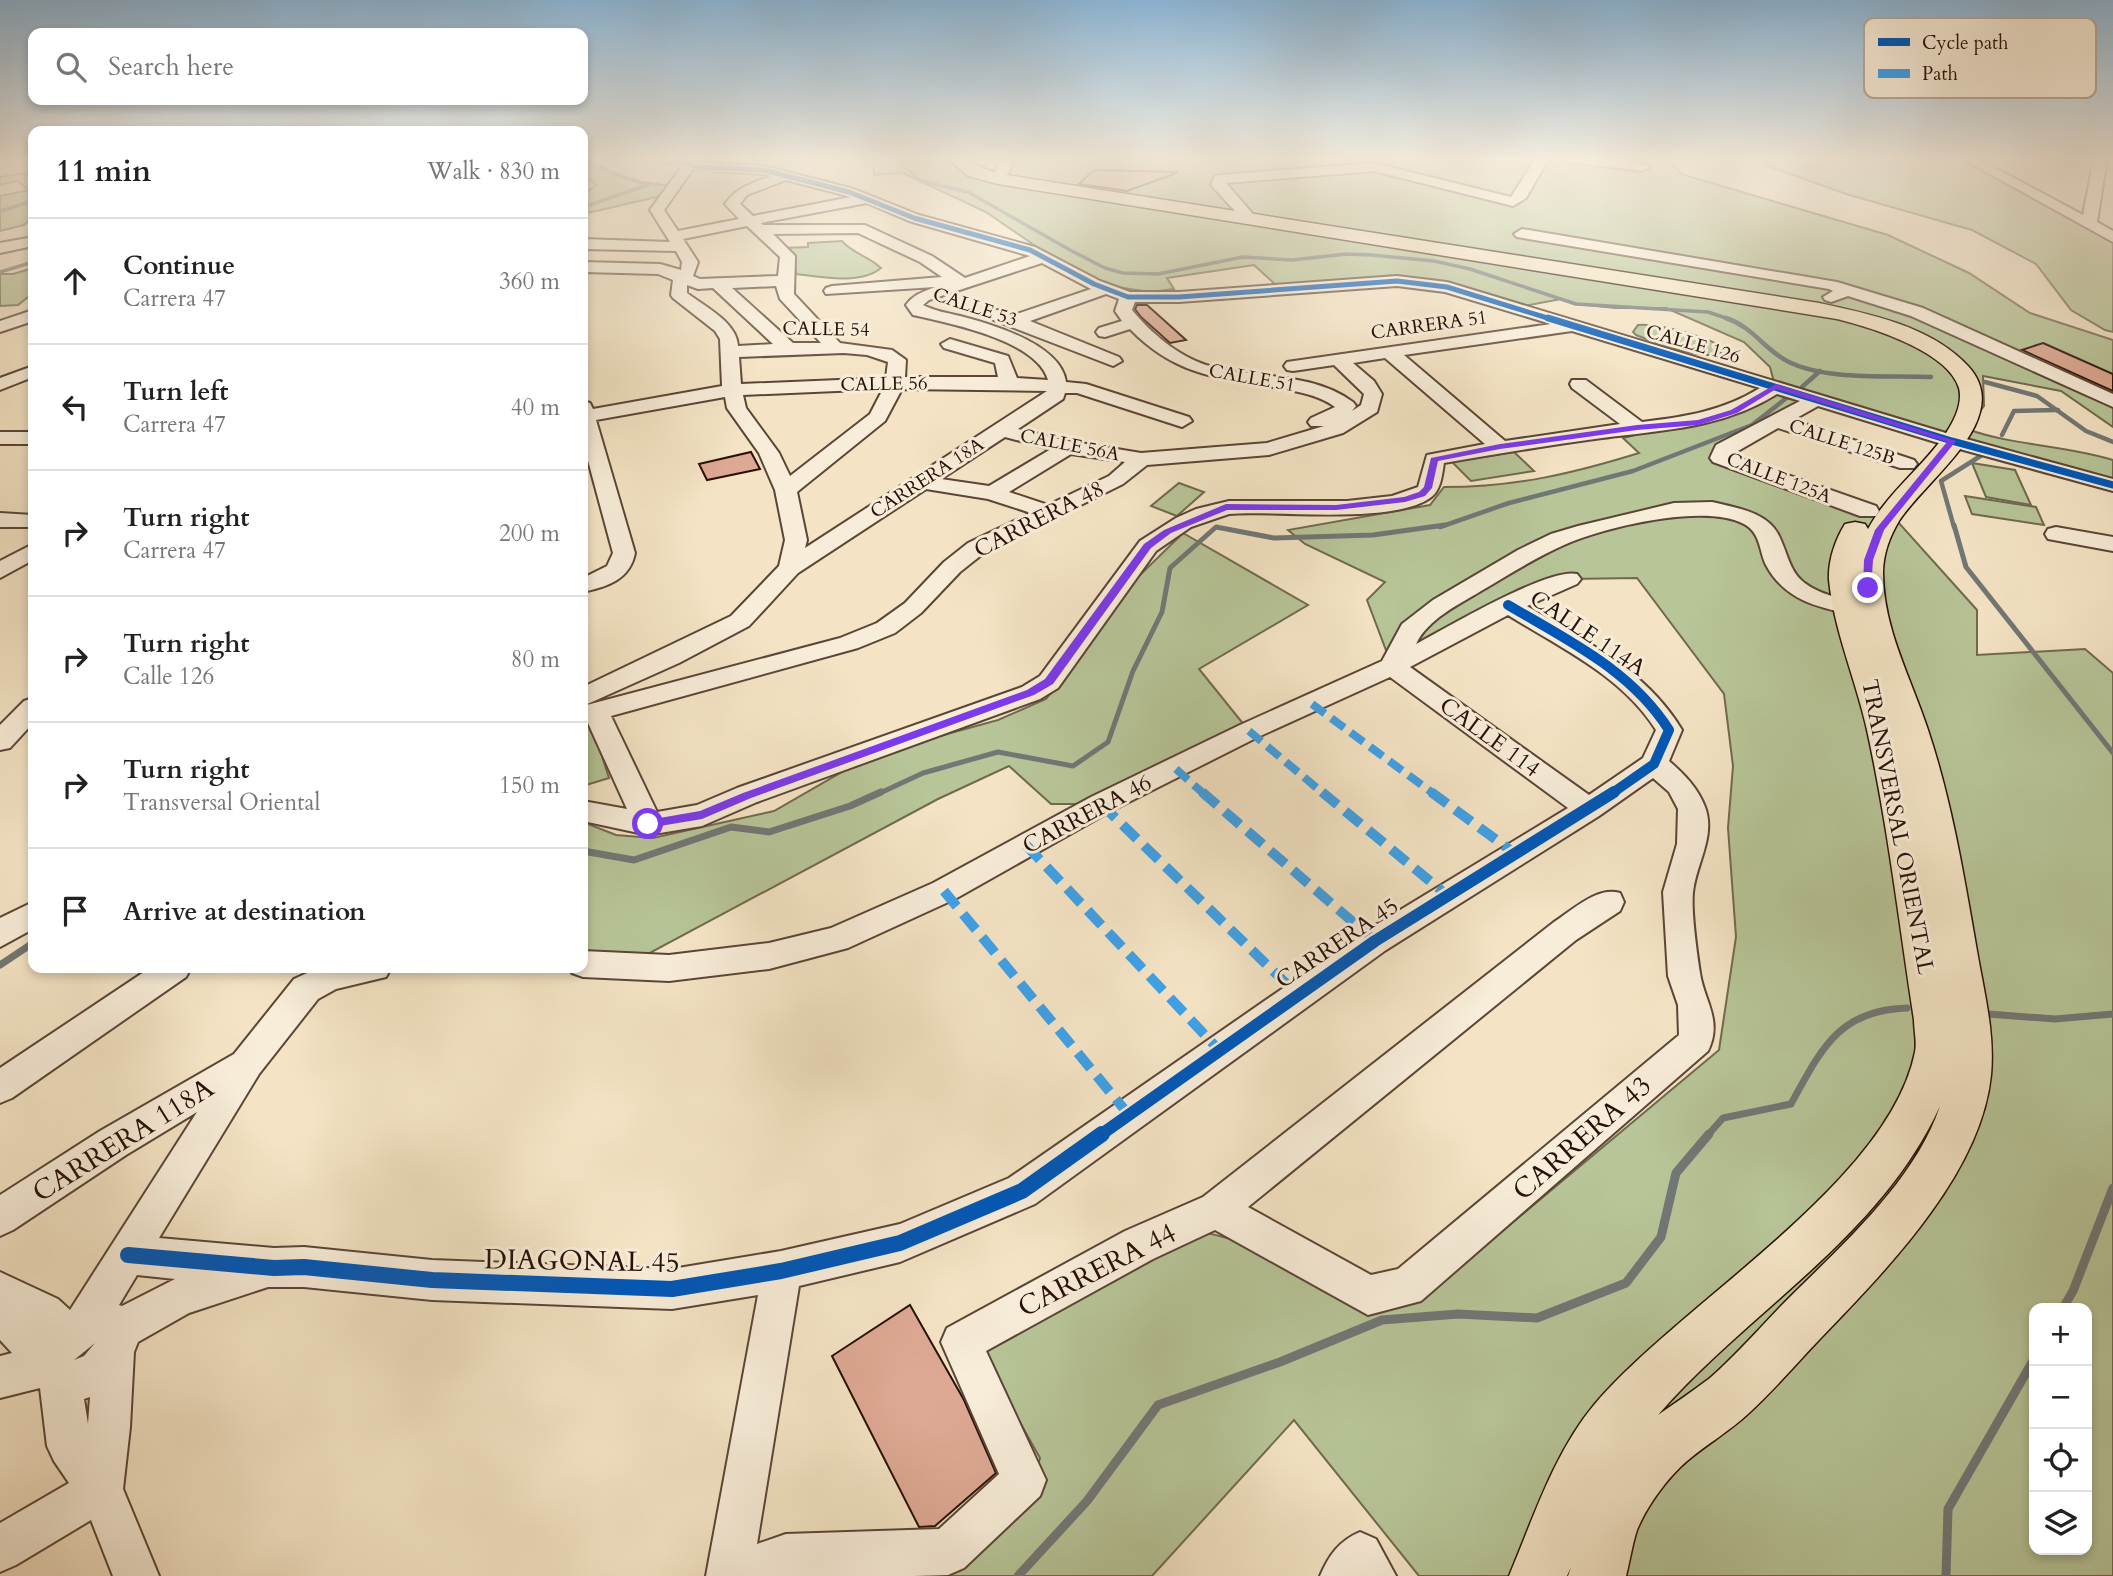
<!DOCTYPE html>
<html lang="en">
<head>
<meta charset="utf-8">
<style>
	:root { --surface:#fff; --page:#f2f2f2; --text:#222; --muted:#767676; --line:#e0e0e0 }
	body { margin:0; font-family:Cardo,serif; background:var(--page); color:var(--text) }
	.controls { position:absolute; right:21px; bottom:21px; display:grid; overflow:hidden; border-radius:14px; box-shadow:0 4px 10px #0003 }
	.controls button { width:63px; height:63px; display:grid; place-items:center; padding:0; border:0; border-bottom:2px solid var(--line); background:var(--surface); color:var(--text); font:35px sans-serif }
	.stop { position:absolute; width:21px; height:21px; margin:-16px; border:5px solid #7c3aed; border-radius:50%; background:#fff }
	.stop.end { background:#7c3aed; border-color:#fff; box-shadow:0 2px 7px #0008 }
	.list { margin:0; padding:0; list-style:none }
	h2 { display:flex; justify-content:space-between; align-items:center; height:91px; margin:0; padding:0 28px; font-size:30px }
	h2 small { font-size:23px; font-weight:400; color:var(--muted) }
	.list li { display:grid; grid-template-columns:46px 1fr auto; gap:21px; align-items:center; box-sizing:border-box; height:126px; padding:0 28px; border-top:2px solid var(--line) }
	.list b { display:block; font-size:26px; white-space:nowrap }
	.list p { margin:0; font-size:23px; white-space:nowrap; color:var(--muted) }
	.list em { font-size:23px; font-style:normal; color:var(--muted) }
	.icon { flex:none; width:38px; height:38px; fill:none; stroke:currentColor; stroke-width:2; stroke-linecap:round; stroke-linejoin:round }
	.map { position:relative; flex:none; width:2113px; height:1576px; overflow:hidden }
	.search { position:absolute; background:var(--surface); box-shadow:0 4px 10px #0003; left:28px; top:28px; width:560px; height:77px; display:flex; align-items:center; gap:18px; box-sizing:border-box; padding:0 24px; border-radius:14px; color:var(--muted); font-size:26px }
	.panel { position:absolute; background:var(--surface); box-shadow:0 4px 10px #0003; left:28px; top:126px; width:560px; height:847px; border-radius:14px }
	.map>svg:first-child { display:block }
</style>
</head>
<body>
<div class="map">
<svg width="2113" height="1576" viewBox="0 0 2113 1576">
	<rect width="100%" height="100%" fill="#f4e4c5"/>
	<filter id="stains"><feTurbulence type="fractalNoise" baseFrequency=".00286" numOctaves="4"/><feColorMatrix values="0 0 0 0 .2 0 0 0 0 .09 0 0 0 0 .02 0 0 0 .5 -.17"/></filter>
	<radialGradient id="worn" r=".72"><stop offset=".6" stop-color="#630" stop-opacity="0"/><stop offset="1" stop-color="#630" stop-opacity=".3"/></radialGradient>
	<!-- green -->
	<g fill="#b7c598" stroke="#706a4f" stroke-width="2" fill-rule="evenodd">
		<path d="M583 158H594L586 160 635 181 670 186 661 196 583 214V194L597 185 583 175Z"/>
		<path d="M873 158H1668L1681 174 1888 235 1969 273 2030 313 2113 340V427L2061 391 1983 376 1984 406 1967 429C2014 446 2065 445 2113 460V485L1811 397 1752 425 1733 457 1890 513 1977 610V655L2085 649 2113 673V1576H1419L1294 1420 1152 1576H793L851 1570 1029 1496 1040 1458 976 1345 1204 1232 1231 1239 1365 1305 1422 1298 1719 1050 1736 937 1728 828 1733 766 1724 694 1637 578 1569 579 1392 666 1367 600 1385 582 1305 544 1288 530 1430 505 1444 487C1515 487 1571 474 1639 453L1623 438 1679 424 1775 386 1770 367 1744 342 1666 308H1616L1576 304 1561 299 1519 307 1421 280 1277 286 1254 265 1167 278 1174 289 1150 292 1110 286 1037 247 986 212 903 173 874 175ZM2034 1308H2087V1550H2034Z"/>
		<path d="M1764 158H1968L2113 237V332L2105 330 2071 310 2036 264 1972 230 1846 194 1765 165Z"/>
		<path d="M33 172V216L24 225 0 231V196L29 190 17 181 0 185V177Z"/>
		<path d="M842 241C853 254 869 256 881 268 861 285 820 277 796 274L794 257 784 248 808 247V243Z"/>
		<path d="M33 268V293L18 305 0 306V274H13Z"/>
		<path d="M1638 325C1655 323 1714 337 1724 350 1712 365 1653 342 1636 335L1633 332Z"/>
		<path d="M1514 452 1534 471 1471 481 1452 462Z"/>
		<path d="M1972 463 2015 470 2031 505 1986 497Z"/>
		<path d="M1179 483 1204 492 1177 516 1151 506Z"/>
		<path d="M1965 496 2036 507 2044 525 1972 514Z"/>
		<path d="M1183 533 1308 605 1199 669 1249 731 1101 804H1051L1009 766 938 799 646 955 583 951V822L616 835 653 838 774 811 849 768 925 740 998 720 1046 699 1070 670 1094 620Z"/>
		<path d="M590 719 609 778 583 786V721Z"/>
	</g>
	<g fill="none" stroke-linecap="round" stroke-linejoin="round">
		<!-- stream-far4 -->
		<g stroke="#727776" stroke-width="3.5">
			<path d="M895 158 921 181 968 192 1070 250 1105 268 1123 273 1158 274 1243 257 1292 260 1346 254 1372 255 1434 261 1470 269 1576 304 1708 312 1732 320"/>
			<path d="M583 163 648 185 583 207"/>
			<path d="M0 211 33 201"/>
			<path d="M0 272 33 262"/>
		</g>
		<!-- stream-far3 -->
		<g stroke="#727776" stroke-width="4.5">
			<path d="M1726 318C1753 327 1764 349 1787 361 1825 381 1889 375 1931 377"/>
			<path d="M1985 382 2037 396 2086 431 2113 442"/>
			<path d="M1802 387 1820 371"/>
			<path d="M2002 435 2014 411 2058 410"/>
			<path d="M1440 527 1509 503 1633 471 1752 425 1789 396"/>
			<path d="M1954 527 1941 481 1982 455"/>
		</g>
		<!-- stream-far2 -->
		<g stroke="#727776" stroke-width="5">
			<path d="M1954 525 1966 567 2113 753"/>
			<path d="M878 794 923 773 998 752 1073 766 1108 742 1133 671 1162 612 1170 568 1216 527 1274 538 1373 535 1445 525"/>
		</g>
		<!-- stream-far1 -->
		<g stroke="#727776" stroke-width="7">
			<path d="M583 851 634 860 731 827 769 832 850 806 881 792"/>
			<path d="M0 965 33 943"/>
			<path d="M1988 1014 2055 1019 2113 1014"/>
			<path d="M1707 1136 1723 1118 1791 1104C1821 1050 1838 1010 1907 1008"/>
		</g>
		<!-- stream -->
		<g stroke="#727776" stroke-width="9">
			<path d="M2063 1308 2073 1291 2113 1188"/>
			<path d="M1018 1576 1087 1501 1158 1405 1280 1362 1382 1320 1458 1314 1537 1318 1626 1283 1661 1237 1676 1173 1709 1134"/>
			<path d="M1946 1576 1948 1509 2034 1359"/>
		</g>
	</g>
	<!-- building -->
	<g fill="#dea994" stroke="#281006" stroke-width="2">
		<path d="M1094 170 1177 172V173L1127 191 1079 184Z"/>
		<path d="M1137 305H1147L1186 340 1170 343 1141 317 1135 309Z"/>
		<path d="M2043 343 2113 374V391L2022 350Z"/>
		<path d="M751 452 760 469 707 480 699 464Z"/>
		<path d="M910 1305 964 1400 996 1473 935 1526 919 1527 832 1356Z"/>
	</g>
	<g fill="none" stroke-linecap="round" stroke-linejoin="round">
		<defs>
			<g id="minor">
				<path d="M661 158H681L700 163 764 166 854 189 919 215 1035 247 1100 281 1130 292H1179L1397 276 1447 282 1959 437 2113 479V491L1945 445 1818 406 1793 420 1914 460 1917 464 1914 468H1900L1778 428 1731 455 1876 506 1879 511 1876 516H1860L1713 462 1710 458 1716 445 1800 401 1777 394C1723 428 1664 430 1602 438 1549 445 1496 454 1444 463 1442 475 1441 491 1430 498 1391 525 1277 510 1229 514L1191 527 1156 551 1058 688 1040 699 757 802 702 826 648 835 583 821V801L627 809 588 723 583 724V706L840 638 877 623 905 603 944 562 968 543 1031 513 988 499 926 489 798 573 749 626 679 663 583 706V687L731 616 779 566 785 540 775 490 759 453 727 408 725 397 596 420 635 553C630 580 606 587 583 592V578L607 566 613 553 583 442V401L590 403 593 409 722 386 720 339 715 331 673 298 671 295 673 280 658 274 583 272V262L660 264 681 270 682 262 676 251 583 249V239L670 242 650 210 682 166 662 161ZM693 169 764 174 771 176C752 183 737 187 725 204L739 219 678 231 664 210ZM786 180 844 195 851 197 753 216 740 204 747 195ZM867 203 909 221 1030 256 965 278 932 256 865 225H763L761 223ZM747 226 780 257 778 276 700 279 693 276 698 262 683 239ZM858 233 920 262 942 277 832 286 826 288 824 291 826 294 935 287C923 292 914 294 906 305L913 315C948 323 1037 340 1048 380L1017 378 1008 356 950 339 941 344 944 348 995 363 998 377H905L906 360 892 350 840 343 794 294 795 256 773 234ZM1042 263 1091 289 1014 315 997 310 991 311 989 315 991 319 1113 366 1122 361 1119 357 1030 321 1106 294 1119 299 1115 311 1122 321 1099 328 1096 332 1099 336 1105 337 1130 329C1174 374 1215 378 1273 387 1294 391 1318 394 1335 407L1311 418 1308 422 1311 426H1324L1267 443 1141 453 1068 441 1018 429 1063 399 1065 393H1077L1182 427 1192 421 1189 417 1086 384 1066 382C1061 344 991 324 960 316 948 313 934 311 923 305L929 300ZM687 285 698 289 713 288 773 344 738 346C737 322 704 306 687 293ZM776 286 780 299 821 343H793L732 288ZM1397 286 1445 292 1551 324 1287 362 1284 366 1287 370 1293 371 1334 365 1364 394 1361 405 1352 411 1356 406 1353 402C1311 371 1253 379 1206 365 1177 355 1151 333 1132 310L1135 302H1179ZM1572 331 1760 388C1723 411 1685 417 1642 422L1586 380H1572L1570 384 1572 388 1620 424 1505 441 1404 355ZM844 353 867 355 888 362 886 378 741 384 739 357ZM1385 358 1485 444 1427 455 1418 487 1392 496 1347 501H1229L1196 509 1176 518 1140 541 1040 676 1022 687 737 788 697 805 657 812 611 716 858 648 895 633 921 613 960 572 984 553 1123 484 1147 465 1269 455 1343 433 1377 412 1382 394 1374 381 1353 363ZM883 389 870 414 790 476 779 453 746 408 743 395ZM902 389 1047 391 805 548 807 540 797 492 885 421ZM1005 437 1051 449 989 486 941 479ZM1071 454 1125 462 1109 476 1048 505 1009 492Z"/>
				<path d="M998 158H1010L1012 166 1003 182 998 183 991 179 998 166Z"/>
				<path d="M1536 158H1549L1526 198 1513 206 1374 171 1226 183 1257 219 1250 223 1245 222 1211 185 1215 176 1220 175 1374 163 1511 197Z"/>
				<path d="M1562 158C1581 157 1634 156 1649 167L1642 171 1569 162Z"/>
				<path d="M1961 158H1977L2083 215 2094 158H2107L2097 222 2113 231V242Z"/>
				<path d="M1522 229 1837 282 1923 308 2113 394V407L1911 316 1848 296 1831 302 1825 300 1823 297 1833 291 1829 289 1517 237 1514 234Z"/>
				<path d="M33 237V246L0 253V243Z"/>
				<path d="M33 310V321L0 332V321Z"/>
				<path d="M33 366V377L0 390V378Z"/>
				<rect x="0" y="432" width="33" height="12"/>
				<path d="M1712 502C1737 508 1769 512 1780 538 1788 555 1790 573 1806 584 1827 599 1855 600 1878 606L1882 611 1878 616 1870 618C1829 609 1788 606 1766 565 1759 551 1761 533 1744 524 1705 503 1604 527 1564 545 1535 558 1508 575 1481 591 1458 605 1428 619 1416 644 1446 628 1549 567 1577 574L1581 579 1577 584 1527 606C1585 641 1646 670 1682 730L1669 761C1684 774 1698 788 1705 807 1716 836 1696 864 1693 892 1691 912 1697 953 1700 973 1704 1001 1723 1020 1708 1051L1421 1301 1368 1315 1215 1230 1153 1259 986 1351 1046 1480 1040 1496 964 1568 948 1575 914 1576H706L758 1295 672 1309 432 1300 304 1287H268L189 1313 138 1342 134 1352 130 1427 123 1489 159 1576H113L91 1520 16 1565 0 1572V1523L69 1483 54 1461 47 1446 40 1388 0 1398V1356L12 1353 0 1340V1272L58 1299 70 1310 197 1112 126 1155 13 1230 0 1236V1195L100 1131 234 1054 294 979 318 968H391L386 977 336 989 318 999 259 1074 159 1238 274 1248 304 1247 432 1260 672 1269 781 1251 900 1224 1009 1178 1364 932 1568 808 1390 677 1258 737 1111 811 955 899 848 948 769 969 669 981 583 977 572 973 569 968H583V951L669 955 769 943 831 928 933 883 1091 797 1240 725 1382 661 1402 624 1433 600 1518 550 1551 534 1578 526 1674 503ZM1508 615C1561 648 1622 676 1656 730L1643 758 1589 795 1410 667ZM1653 778 1669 792 1678 809 1677 844 1663 892 1668 976 1678 1005 1679 1035 1398 1269 1371 1275 1248 1207 1576 940 1620 911 1624 902 1620 893C1597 886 1573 910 1554 922L1203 1197 1125 1231 947 1328 941 1342 999 1474 939 1529 786 1534 757 1544 799 1286 900 1262 1035 1204 1386 950 1599 816ZM137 1275 175 1279 122 1306 119 1305ZM95 1343 84 1356 74 1360ZM90 1397 88 1424 84 1399Z"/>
				<path d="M0 513 33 515V527H0Z"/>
				<path d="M2056 527 2113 537V551L2048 539 2045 534 2048 529Z"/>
				<path d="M33 544V560L0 578V561Z"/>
				<path d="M33 698V723L10 748 0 750V725L24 701Z"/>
				<path d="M33 902V929L0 947V918Z"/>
				<path d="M150 968H191L186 977 12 1098 0 1103V1068Z"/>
				<path d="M1360 1532 1376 1539 1396 1576H1320C1329 1555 1339 1541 1360 1532Z"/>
			</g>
			<path id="major" d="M947 158C970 157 978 168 1000 174L1819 303C1870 314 1931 326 1968 366 2016 418 1926 479 1899 521 1890 536 1883 554 1883 573 1883 628 1911 678 1928 730 1952 802 1964 876 1977 951 1984 992 1995 1033 1991 1075 1981 1175 1885 1271 1819 1340 1796 1364 1774 1390 1749 1413 1730 1431 1707 1444 1687 1461 1667 1478 1647 1506 1637 1530 1632 1545 1630 1561 1626 1576H1568L1571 1567 1567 1576H1509C1533 1519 1554 1453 1594 1405 1680 1303 1889 1183 1915 1052 1917 1042 1914 1030 1914 1020 1899 923 1888 826 1867 730 1856 680 1834 631 1829 580 1828 561 1835 540 1845 524L1855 522 1865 524 1868 529C1888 492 1923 467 1946 433 1954 421 1963 403 1959 388 1948 351 1870 327 1837 319L998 184 968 176ZM1940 1106C1914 1184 1837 1249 1781 1306 1758 1330 1735 1356 1710 1378 1693 1391 1675 1403 1658 1415 1750 1309 1879 1239 1940 1106Z"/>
		</defs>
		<!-- minor casing -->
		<use href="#minor" stroke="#5b4536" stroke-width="4"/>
		<!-- major casing -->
		<use href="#major" stroke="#281006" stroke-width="3"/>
		<!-- minor -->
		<use href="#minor" fill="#f8edd9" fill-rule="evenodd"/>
		<!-- major -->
		<use href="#major" fill="#f4e4c5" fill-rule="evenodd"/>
		<!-- quiet-far1 -->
		<g stroke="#3ea1e9" stroke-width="8" stroke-dasharray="16 8" stroke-linecap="butt">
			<path d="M1312 704 1434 794"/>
			<path d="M1249 731 1324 794"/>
			<path d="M1176 769 1204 794"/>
		</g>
		<!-- quiet -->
		<g stroke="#3ea1e9" stroke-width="10" stroke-dasharray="20 10" stroke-linecap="butt">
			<path d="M1202 792 1375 941"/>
			<path d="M1322 792 1448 896"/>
			<path d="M1431 792 1517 855"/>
			<path d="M1101 804 1297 994"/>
			<path d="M1026 845 1219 1050"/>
			<path d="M944 891 1129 1115"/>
		</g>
		<defs>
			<path id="cycleway-far4" d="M667 158 700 167 764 170 849 192 914 218 1030 250 1094 284 1128 297H1179L1397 281 1447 287 1554 320"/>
			<path id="cycleway-far3" d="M1548 318 1952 441 2113 485"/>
			<path id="cycleway-far2" d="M1508 605C1567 640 1631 670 1669 730L1654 764 1611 794"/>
			<path id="cycleway-far1" d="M1099 1136 1375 941 1614 792"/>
			<path id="cycleway" d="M128 1255 274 1268 304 1267 432 1280 672 1289 781 1271 900 1243 1022 1191 1102 1134"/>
		</defs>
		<!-- cycleway-far4 casing -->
		<use href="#cycleway-far4" stroke="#f8edd9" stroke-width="8"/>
		<!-- cycleway-far3 casing -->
		<use href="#cycleway-far3" stroke="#f8edd9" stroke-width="10"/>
		<!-- cycleway-far2 casing -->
		<use href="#cycleway-far2" stroke="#f8edd9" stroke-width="13"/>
		<!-- cycleway-far1 casing -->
		<use href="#cycleway-far1" stroke="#f8edd9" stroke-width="17"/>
		<!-- cycleway casing -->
		<use href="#cycleway" stroke="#f8edd9" stroke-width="20"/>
		<!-- cycleway-far4 -->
		<use href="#cycleway-far4" stroke="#0057b8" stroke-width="5"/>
		<!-- cycleway-far3 -->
		<use href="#cycleway-far3" stroke="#0057b8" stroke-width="7"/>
		<!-- cycleway-far2 -->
		<use href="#cycleway-far2" stroke="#0057b8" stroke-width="10"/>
		<!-- cycleway-far1 -->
		<use href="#cycleway-far1" stroke="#0057b8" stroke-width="12"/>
		<!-- cycleway -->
		<use href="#cycleway" stroke="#0057b8" stroke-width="16"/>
	</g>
	<!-- sky -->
	<linearGradient id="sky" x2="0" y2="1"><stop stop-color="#8cb7d8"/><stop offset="0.42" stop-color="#faf3e5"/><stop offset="1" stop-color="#faf3e5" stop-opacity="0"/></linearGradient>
	<rect width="2113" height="378" fill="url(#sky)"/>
	<!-- route -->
	<path fill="#7c3aed" d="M1776 384 1956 441 1884 530 1873 560 1871 590 1863 588 1864 560 1875 530 1947 442 1776 389 1737 413 1699 425 1637 430 1500 449 1438 461 1432 488 1425 496 1405 502 1336 510H1227L1171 533 1151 548 1053 684 1034 695 751 798 702 819 648 828 642 824 648 820 700 811 743 793 1027 690 1045 679 1144 544 1164 530 1226 504 1336 505 1404 497 1419 492 1424 487 1431 458 1500 444 1637 425 1698 420 1731 410Z"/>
	<g text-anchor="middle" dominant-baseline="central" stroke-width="6" stroke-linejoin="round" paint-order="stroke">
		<!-- far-street labels -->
		<g font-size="19" fill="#281006" stroke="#f8edd9">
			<text transform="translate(975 307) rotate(18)">CALLE 53</text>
			<text transform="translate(1429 325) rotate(-8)">CARRERA 51</text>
			<text transform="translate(826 329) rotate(1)">CALLE 54</text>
			<text transform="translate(1693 344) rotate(16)">CALLE 126</text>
			<text transform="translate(1252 378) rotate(10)">CALLE 51</text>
			<text transform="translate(884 384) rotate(-1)">CALLE 56</text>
			<text transform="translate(1842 442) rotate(18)">CALLE 125B</text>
			<text transform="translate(1070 445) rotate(11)">CALLE 56A</text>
			<text transform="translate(927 478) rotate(-33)">CARRERA 18A</text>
			<text transform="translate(1779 478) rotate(21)">CALLE 125A</text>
		</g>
		<!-- street labels -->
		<g font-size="23" fill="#281006" stroke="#f8edd9">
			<text transform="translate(1039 519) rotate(-27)">CARRERA 48</text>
			<text transform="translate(1588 633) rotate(34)">CALLE 114A</text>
			<text transform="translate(1490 737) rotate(36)">CALLE 114</text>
			<text transform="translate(1087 814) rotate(-28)">CARRERA 46</text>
			<text transform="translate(1898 827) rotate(79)">TRANSVERSAL ORIENTAL</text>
			<text transform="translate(1337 943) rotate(-34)">CARRERA 45</text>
		</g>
		<!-- near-street labels -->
		<g font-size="28" fill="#281006" stroke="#f8edd9">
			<text transform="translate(1582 1138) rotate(-41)">CARRERA 43</text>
			<text transform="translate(123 1140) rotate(-32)">CARRERA 118A</text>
			<text transform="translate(582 1261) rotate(1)">DIAGONAL 45</text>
			<text transform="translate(1097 1270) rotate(-27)">CARRERA 44</text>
		</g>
	</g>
	<!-- legend -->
	<rect x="1864" y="18" width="232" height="80" rx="10" fill="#f8edd9" stroke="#baab9a" stroke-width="2"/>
	<rect x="1878" y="38" width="32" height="8" fill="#0057b8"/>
	<rect x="1878" y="69" width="32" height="9" fill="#3ea1e9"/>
	<g font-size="19" fill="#281006">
		<text x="1922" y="49">Cycle path</text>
		<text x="1922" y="80">Path</text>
	</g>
	<rect width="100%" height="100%" filter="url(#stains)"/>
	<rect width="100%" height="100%" fill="url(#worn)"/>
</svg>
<div class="controls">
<button>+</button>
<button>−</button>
<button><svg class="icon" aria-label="locate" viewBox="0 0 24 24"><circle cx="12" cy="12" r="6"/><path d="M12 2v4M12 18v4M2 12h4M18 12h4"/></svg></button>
<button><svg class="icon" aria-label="layers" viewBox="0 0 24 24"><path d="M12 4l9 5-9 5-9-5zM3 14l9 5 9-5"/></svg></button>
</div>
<div class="stop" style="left:648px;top:824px"></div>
<div class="stop end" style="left:1868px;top:588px"></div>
<div class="search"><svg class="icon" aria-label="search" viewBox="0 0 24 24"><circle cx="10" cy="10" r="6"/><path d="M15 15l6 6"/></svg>Search here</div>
<section class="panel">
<h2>11 min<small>Walk · 830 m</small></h2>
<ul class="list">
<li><svg class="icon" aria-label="ahead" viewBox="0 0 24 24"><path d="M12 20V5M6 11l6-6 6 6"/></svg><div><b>Continue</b><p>Carrera 47</p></div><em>360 m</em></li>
<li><svg class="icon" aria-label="left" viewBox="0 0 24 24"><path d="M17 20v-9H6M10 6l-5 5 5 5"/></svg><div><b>Turn left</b><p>Carrera 47</p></div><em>40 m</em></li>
<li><svg class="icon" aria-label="right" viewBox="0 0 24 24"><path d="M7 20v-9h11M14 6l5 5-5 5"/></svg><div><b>Turn right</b><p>Carrera 47</p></div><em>200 m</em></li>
<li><svg class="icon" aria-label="right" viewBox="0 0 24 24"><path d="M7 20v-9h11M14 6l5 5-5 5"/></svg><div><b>Turn right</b><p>Calle 126</p></div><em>80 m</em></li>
<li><svg class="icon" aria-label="right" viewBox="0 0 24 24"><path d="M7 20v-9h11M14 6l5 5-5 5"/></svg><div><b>Turn right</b><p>Transversal Oriental</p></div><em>150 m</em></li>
<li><svg class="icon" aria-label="arrive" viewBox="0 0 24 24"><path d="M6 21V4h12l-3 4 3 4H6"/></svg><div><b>Arrive at destination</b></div></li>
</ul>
</section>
</div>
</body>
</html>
